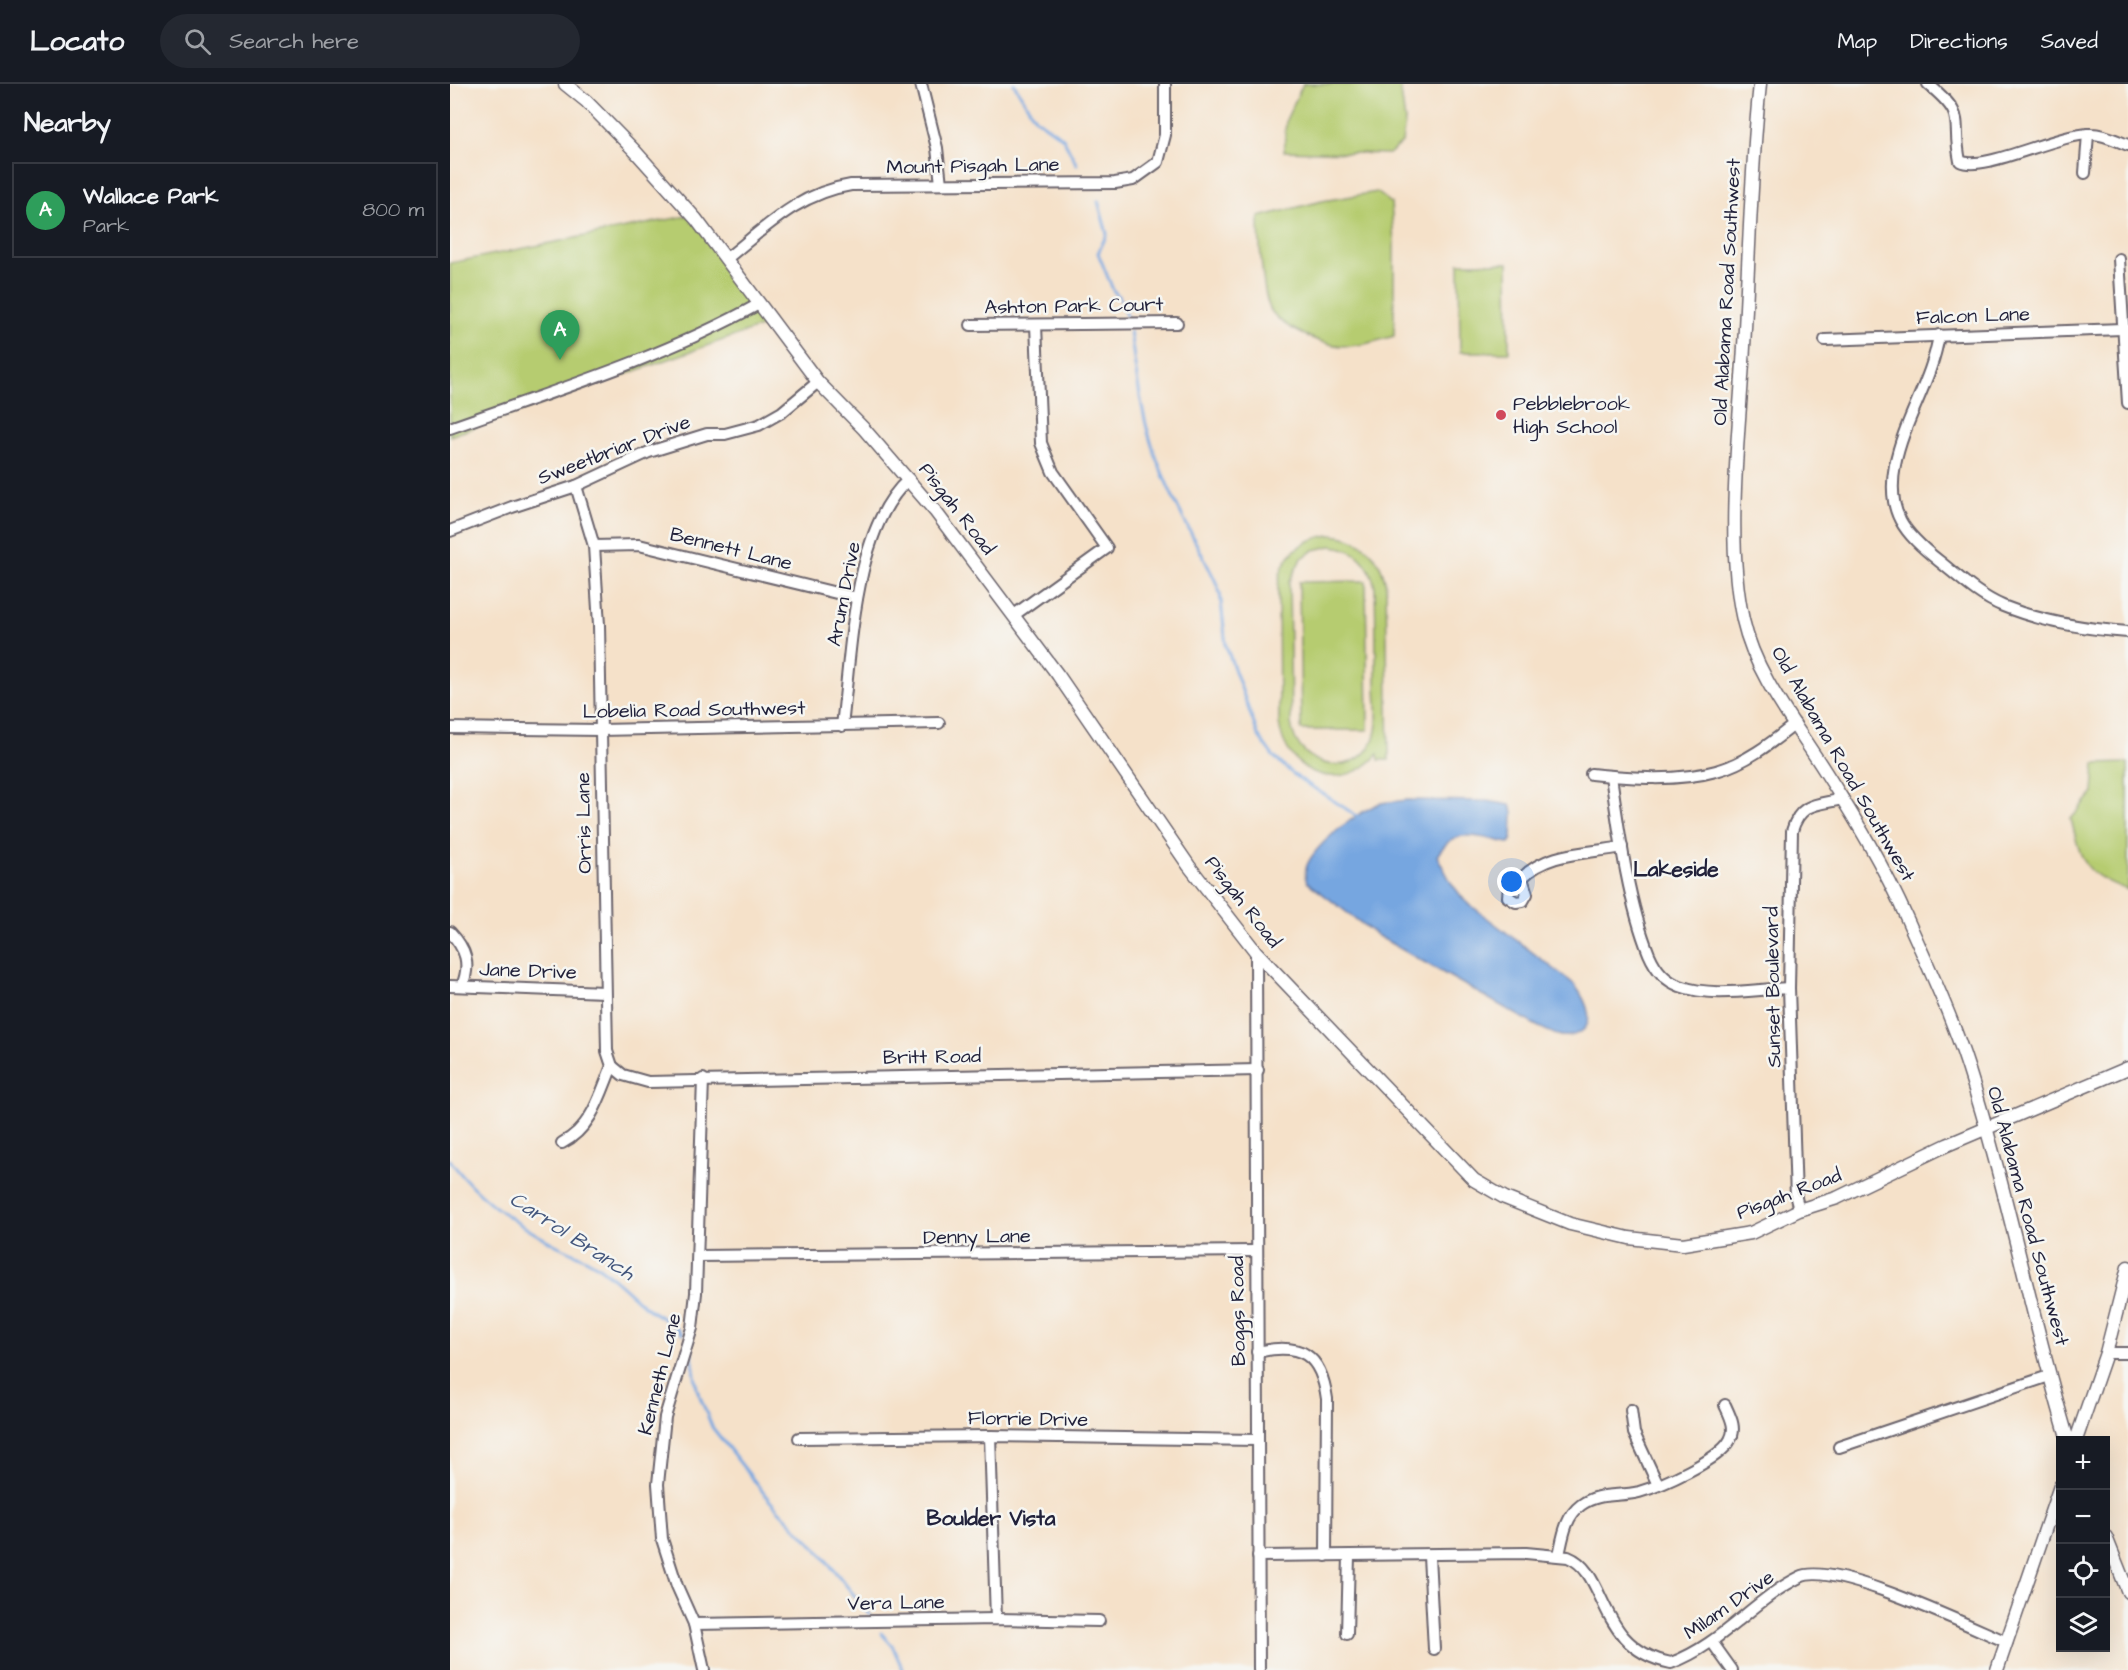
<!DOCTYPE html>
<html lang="en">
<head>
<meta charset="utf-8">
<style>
	:root { --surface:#171b24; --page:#242831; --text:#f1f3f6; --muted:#9ea1a6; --line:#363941; --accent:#d1495b }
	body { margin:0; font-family:"Architects Daughter",sans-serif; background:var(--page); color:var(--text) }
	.controls { position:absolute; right:18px; bottom:18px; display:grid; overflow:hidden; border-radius:0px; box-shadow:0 6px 24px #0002 }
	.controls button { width:54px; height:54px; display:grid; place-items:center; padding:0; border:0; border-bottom:2px solid var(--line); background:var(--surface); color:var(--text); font:30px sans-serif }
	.you { position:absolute; left:1062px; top:798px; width:21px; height:21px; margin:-15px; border:4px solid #fff; border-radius:50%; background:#1a73e8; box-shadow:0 0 0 9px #1a73e833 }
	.badge { display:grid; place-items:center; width:39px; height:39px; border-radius:50%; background:var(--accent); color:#fff; font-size:20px; font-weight:700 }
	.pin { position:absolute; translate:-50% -50px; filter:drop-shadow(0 2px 3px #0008) }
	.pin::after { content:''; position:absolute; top:32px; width:21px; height:18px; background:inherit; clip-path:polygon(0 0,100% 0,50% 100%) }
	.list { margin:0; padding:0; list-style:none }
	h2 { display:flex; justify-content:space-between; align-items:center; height:78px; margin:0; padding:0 24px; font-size:26px }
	h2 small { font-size:20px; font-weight:400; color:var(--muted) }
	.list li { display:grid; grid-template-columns:39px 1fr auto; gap:18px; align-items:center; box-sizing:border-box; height:96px; margin:0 12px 12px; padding:0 12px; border:2px solid var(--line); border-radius:0px }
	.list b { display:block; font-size:22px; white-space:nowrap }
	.list p { margin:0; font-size:20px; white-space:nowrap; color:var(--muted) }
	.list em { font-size:20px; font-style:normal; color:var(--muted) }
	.icon { flex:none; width:33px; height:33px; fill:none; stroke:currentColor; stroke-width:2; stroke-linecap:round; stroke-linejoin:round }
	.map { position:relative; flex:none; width:1678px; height:1586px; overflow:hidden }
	header { display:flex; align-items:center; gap:36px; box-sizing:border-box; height:84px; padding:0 30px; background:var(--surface); border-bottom:2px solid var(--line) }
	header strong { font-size:28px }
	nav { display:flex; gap:33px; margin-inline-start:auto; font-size:21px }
	.search { width:420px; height:54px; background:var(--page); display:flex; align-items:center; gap:15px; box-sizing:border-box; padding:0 21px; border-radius:33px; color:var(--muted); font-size:22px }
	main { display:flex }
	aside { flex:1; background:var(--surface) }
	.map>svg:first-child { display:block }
</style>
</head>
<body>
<header>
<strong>Locato</strong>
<div class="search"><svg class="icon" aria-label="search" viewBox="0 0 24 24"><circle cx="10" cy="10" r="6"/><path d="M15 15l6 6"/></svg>Search here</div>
<nav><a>Map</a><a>Directions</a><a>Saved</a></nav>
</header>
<main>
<aside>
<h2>Nearby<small></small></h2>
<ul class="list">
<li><span class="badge" style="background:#2e9e5b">A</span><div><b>Wallace Park</b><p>Park</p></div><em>800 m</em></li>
</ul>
</aside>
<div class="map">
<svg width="1678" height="1586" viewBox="0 0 1678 1586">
	<rect width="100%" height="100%" fill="#f6f6f2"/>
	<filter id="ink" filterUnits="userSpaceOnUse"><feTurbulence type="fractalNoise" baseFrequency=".0167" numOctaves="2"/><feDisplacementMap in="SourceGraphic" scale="12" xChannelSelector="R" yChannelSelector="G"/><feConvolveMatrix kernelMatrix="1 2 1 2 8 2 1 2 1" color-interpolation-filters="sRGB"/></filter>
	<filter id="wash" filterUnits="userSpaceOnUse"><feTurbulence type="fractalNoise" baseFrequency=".008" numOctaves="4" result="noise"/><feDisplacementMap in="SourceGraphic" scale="24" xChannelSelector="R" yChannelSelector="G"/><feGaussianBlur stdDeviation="1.35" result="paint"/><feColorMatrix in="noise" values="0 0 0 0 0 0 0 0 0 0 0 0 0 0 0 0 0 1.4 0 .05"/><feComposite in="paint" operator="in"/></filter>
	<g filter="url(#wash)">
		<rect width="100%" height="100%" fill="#f5e1c9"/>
		<!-- green -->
		<g fill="#b6cc70" stroke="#6c7756" stroke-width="1.5" fill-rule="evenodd">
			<path d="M853 0H950L955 37 952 59 939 70 834 67 836 36Z"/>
			<path d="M927 108 941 119 944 158V252C904 264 886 268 847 247 839 243 828 236 822 228 812 215 809 151 809 133L872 117Z"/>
			<path d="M241 131 322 239 0 352V179Z"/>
			<path d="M1009 179H1058L1059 268H1010Z"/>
			<path d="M880 451C912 453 932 472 936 503L939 676H929L928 670C893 711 836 692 829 639L828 505C829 474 850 455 880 451ZM881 462C906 464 920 479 925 503 926 536 926 568 926 601 926 615 929 632 926 647 915 697 847 689 841 639L839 498 851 475 864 466Z"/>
			<path d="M916 497 918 646H851L849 498Z"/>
			<path d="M1678 679V806C1633 789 1632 780 1621 735L1643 709 1645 680Z"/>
		</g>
		<!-- water -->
		<path fill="#76a6e0" stroke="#4c648e" stroke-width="1.5" d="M956 716 1037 717 1060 721 1063 728 1062 756 1059 759C1029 754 1006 740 987 772L1002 800 1015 817 1124 900C1136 916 1152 946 1119 952 1109 954 1096 946 1087 942L928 852 857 798C844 773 906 729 928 720 936 717 947 718 956 716Z"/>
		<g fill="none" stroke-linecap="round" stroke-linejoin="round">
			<!-- stream -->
			<g stroke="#76a6e0" stroke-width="3">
				<path d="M564 0 585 34 613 54 627 81"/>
				<path d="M648 117 657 150 648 169 663 206 672 217 676 232"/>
				<path d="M680 247C685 281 689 315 698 348 712 399 741 448 765 496L770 509 776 562 808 651 823 672 844 691 907 732"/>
				<path d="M0 1076C25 1112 67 1141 106 1161 118 1167 132 1172 143 1179 162 1191 176 1206 192 1220 205 1231 222 1238 232 1250"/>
				<path d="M241 1265 247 1305 262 1343 320 1417 367 1465 420 1531"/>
				<path d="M431 1549 442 1561 453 1586"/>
			</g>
		</g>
	</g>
	<g filter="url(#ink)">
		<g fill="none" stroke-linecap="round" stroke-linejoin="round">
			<defs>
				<g id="minor">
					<path d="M471 0 487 64 491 100"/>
					<path d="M1478 0C1519 34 1501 34 1510 77 1533 89 1608 49 1642 50 1654 50 1667 57 1678 61"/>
					<path d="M1635 89 1638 50"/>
					<path d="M276 175C316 143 349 109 401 101L665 99 683 96 708 78 715 51V0"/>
					<path d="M1669 175 1678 319"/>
					<path d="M521 241 727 239"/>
					<path d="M1489 251C1482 297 1454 335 1445 381 1436 429 1454 449 1489 477 1509 493 1529 512 1553 522 1592 538 1636 545 1678 548"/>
					<path d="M1375 256 1672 245"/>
					<path d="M0 344C104 307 212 274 309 220"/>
					<path d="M0 447 62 423 126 402 199 368 257 350H275L309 341 332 328 368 298"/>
					<path d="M144 462 189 461 407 514"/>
					<path d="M564 531 657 464 603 388 591 359 586 241"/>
					<path d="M392 642C401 571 403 444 459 395"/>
					<path d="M0 644 150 646 489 639"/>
					<path d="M1141 690C1181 694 1227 698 1266 687 1296 679 1321 659 1345 640"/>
					<path d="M1161 692C1169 748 1178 818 1199 870 1205 884 1215 897 1230 902 1262 914 1305 905 1339 904"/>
					<path d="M1072 794C1097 767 1138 770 1172 763"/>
					<path d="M1072 794 1077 810 1073 817 1066 818 1058 813 1059 802Z"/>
					<path d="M0 848C16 865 21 880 12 902"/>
					<path d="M806 868 809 1586"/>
					<path d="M0 902 155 908"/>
					<path d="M162 982 173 991 198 998 808 986"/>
					<path d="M253 995 246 1209 242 1244 215 1333 208 1400 212 1455 227 1502 244 1540 254 1586"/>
					<path d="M112 1059C142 1044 150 1011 162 982L157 967 149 541 144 462 126 402"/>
					<path d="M1349 1126 1346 1114 1339 904 1342 747C1350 718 1367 721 1393 715"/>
					<path d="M248 1172 805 1167"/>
					<path d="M807 1268C851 1258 871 1270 877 1315L876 1472"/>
					<path d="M1656 1269H1678"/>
					<path d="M1181 1326 1184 1349 1208 1401"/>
					<path d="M540 1352 546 1535"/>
					<path d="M349 1354 540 1352 807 1356"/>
					<path d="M1389 1363 1599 1292"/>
					<path d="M1109 1471C1113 1453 1115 1433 1131 1421 1148 1408 1169 1413 1189 1408 1210 1402 1270 1376 1280 1356 1287 1344 1280 1332 1275 1321"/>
					<path d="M808 1472 1076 1469 1118 1473C1159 1489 1146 1564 1221 1579 1271 1561 1303 1516 1350 1493 1383 1476 1521 1543 1557 1558"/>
					<path d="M979 1472 984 1565"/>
					<path d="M244 1540 546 1535 649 1537"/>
					<path d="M897 1550 899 1472"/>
					<path d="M1262 1558 1282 1586"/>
				</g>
				<g id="tertiary">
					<path d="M115 0 136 17 184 66 246 135 368 298 414 345 485 427 608 591 739 782 806 868 1024 1096 1055 1114 1120 1140 1179 1154 1233 1160 1301 1149 1349 1126 1387 1114 1497 1061 1678 984"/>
					<path d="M1310 0C1300 93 1299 186 1293 279 1288 358 1276 460 1293 536 1305 589 1342 636 1371 681 1403 731 1434 782 1458 837 1479 884 1502 933 1518 983 1557 1105 1581 1233 1618 1356"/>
					<path d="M1626 1356 1656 1269 1678 1183"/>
					<path d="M1656 1453 1678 1508"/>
					<path d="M1547 1586 1610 1402"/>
				</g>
			</defs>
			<!-- minor casing -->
			<use href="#minor" stroke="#6c656d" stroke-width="14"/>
			<!-- tertiary casing -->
			<use href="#tertiary" stroke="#6c656d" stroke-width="15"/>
			<!-- minor -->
			<use href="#minor" stroke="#fff" stroke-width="10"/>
			<!-- tertiary -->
			<use href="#tertiary" stroke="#fff" stroke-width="12"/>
		</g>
	</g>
	<!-- markers -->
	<circle fill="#d1495b" stroke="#f6f6f2" stroke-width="2" cx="1051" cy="331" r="6"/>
	<g text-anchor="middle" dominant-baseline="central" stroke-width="5" stroke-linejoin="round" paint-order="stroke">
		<!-- street labels -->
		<g font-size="20" fill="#22223b" stroke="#f6f6f2">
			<text transform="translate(523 82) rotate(-1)">Mount Pisgah Lane</text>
			<text transform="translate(1277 208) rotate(-87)">Old Alabama Road Southwest</text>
			<text transform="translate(624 222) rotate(-1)">Ashton Park Court</text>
			<text transform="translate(1523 232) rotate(-2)">Falcon Lane</text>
			<text transform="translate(164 366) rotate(-21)">Sweetbriar Drive</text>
			<text transform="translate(507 425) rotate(52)">Pisgah Road</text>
			<text transform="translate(281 465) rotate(14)">Bennett Lane</text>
			<text transform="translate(394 510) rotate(-79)">Arum Drive</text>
			<text transform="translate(244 626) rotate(-1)">Lobelia Road Southwest</text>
			<text transform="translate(1393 680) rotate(60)">Old Alabama Road Southwest</text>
			<text transform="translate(134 739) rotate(-91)">Orris Lane</text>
			<text transform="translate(793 818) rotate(52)">Pisgah Road</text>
			<text transform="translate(78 887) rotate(2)">Jane Drive</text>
			<text transform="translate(1323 903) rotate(-91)">Sunset Boulevard</text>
			<text transform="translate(482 973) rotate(-1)">Britt Road</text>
			<text transform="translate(1339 1110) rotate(-21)">Pisgah Road</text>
			<text transform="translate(1578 1132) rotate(75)">Old Alabama Road Southwest</text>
			<text transform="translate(527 1153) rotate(-1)">Denny Lane</text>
			<text transform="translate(788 1227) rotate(-91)">Boggs Road</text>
			<text transform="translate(210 1290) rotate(-76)">Kenneth Lane</text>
			<text transform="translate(578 1335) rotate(1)">Florrie Drive</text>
			<text transform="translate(446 1519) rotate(-1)">Vera Lane</text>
			<text transform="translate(1279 1521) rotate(-35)">Milam Drive</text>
		</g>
		<!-- poi labels -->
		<g font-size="20" fill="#22223b" stroke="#f6f6f2" text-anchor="start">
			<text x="1063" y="320">Pebblebrook<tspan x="1063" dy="23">High School</tspan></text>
		</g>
		<!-- neighbourhood labels -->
		<g font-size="21" font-weight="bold" fill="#22223b" stroke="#f6f6f2">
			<text x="1226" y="785">Lakeside</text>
			<text x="541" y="1434">Boulder Vista</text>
		</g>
		<!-- water labels -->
		<g font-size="21" font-style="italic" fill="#44577d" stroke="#f6f6f2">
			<text transform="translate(122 1152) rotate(33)">Carrol Branch</text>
		</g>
	</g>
</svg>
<div class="controls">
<button>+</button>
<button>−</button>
<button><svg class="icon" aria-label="locate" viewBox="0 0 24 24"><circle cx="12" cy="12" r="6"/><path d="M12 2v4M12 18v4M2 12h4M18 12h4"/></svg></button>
<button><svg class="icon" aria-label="layers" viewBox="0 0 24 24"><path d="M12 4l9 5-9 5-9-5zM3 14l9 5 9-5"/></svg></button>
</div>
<div class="you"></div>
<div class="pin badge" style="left:110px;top:276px;background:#2e9e5b">A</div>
</div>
</main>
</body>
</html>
